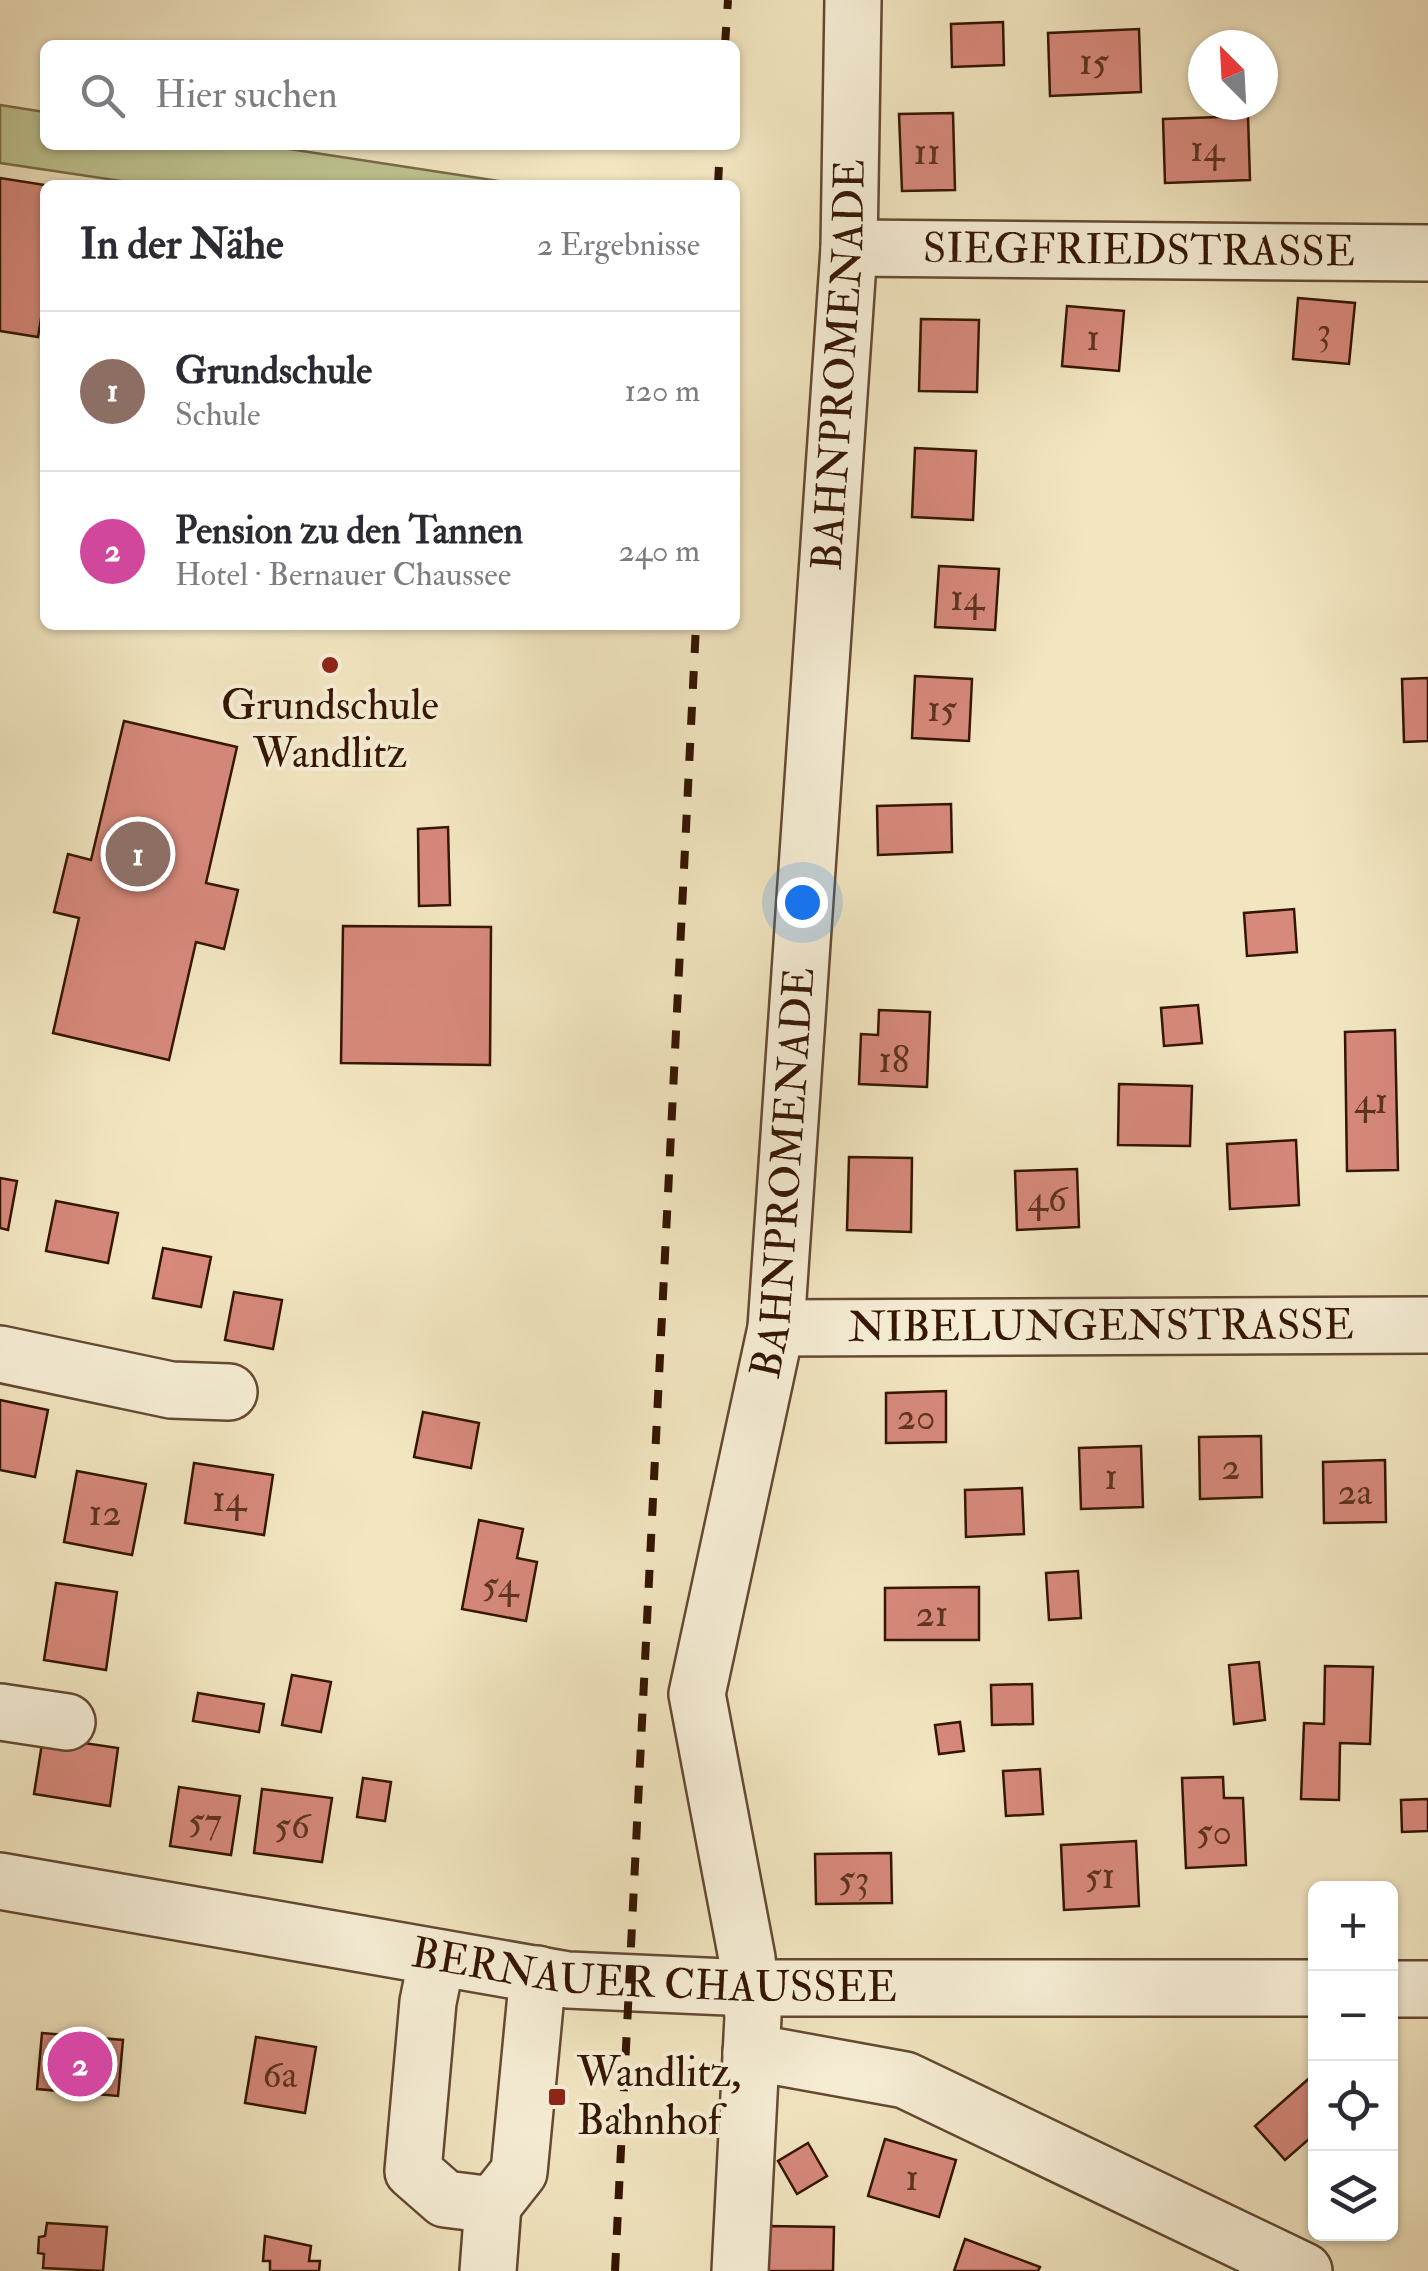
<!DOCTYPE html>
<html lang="de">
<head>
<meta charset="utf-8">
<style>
	:root { --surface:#fff; --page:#f7f7f7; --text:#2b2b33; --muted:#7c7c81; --line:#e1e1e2; --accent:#0f766e }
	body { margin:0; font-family:"IM FELL Double Pica",serif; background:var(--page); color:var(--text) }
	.controls { position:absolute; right:30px; bottom:30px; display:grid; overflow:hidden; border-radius:15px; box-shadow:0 2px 8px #0004 }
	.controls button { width:90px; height:90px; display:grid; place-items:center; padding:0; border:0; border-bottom:2px solid var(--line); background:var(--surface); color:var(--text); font:50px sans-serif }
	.compass { position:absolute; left:1188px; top:30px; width:90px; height:90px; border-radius:50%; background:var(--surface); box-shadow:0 2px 8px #0004; rotate:336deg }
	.you { position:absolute; left:802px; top:902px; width:35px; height:35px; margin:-25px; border:8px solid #fff; border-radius:50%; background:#1a73e8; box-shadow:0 0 0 15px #1a73e833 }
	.badge { display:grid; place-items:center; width:65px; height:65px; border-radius:50%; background:var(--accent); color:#fff; font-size:32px; font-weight:700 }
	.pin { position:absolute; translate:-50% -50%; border:5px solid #fff; box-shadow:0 2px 10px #0006 }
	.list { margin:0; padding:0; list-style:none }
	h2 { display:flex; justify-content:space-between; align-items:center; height:130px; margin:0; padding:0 40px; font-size:42px }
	h2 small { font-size:32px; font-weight:400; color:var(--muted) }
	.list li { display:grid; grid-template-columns:65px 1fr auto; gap:30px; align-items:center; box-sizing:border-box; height:160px; padding:0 40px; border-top:2px solid var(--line) }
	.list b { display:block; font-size:38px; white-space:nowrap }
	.list p { margin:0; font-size:32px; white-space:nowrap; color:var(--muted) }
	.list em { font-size:32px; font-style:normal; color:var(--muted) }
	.icon { flex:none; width:55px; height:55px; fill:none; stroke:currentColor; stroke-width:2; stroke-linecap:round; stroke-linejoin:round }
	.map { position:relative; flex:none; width:1428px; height:2271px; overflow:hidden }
	.search { position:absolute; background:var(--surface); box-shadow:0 2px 8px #0004; left:40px; top:40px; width:700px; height:110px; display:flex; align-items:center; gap:25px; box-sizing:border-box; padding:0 35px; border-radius:15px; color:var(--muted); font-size:38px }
	.panel { position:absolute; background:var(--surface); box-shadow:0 2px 8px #0004; left:40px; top:180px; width:700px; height:450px; border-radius:15px }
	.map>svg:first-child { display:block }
</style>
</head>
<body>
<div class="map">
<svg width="1428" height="2271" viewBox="0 0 1428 2271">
	<rect width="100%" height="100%" fill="#f2e6c1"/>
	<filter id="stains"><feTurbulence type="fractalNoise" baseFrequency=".002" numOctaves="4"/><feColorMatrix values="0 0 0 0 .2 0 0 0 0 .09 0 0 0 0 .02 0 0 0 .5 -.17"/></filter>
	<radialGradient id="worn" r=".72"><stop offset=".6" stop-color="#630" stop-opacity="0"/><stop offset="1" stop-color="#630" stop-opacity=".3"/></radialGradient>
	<!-- green -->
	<path fill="#bec491" stroke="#796c49" stroke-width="2.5" d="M0 105 45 112V145H263L525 185H148L0 163Z"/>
	<!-- building -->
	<g fill="#d7897c" stroke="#341501" stroke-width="2.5">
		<path d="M1003 22 1004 65 952 67 951 24Z"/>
		<path d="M1139 29 1141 92 1050 96 1048 33Z"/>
		<path d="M953 113 955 190 902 191 899 114Z"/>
		<path d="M1248 116 1250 180 1165 183 1163 119Z"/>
		<path d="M0 178 45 185V294L38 337 0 331Z"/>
		<path d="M1298 298 1355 303 1349 364 1293 359Z"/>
		<path d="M1067 306 1124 311 1119 371 1062 366Z"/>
		<path d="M921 319 979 320 977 392 919 391Z"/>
		<path d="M915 448 976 451 973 520 912 517Z"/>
		<path d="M939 566 999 569 995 630 935 627Z"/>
		<path d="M915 676 972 679 969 741 912 738Z"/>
		<path d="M1428 678V741L1404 742 1402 679Z"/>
		<path d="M124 721 237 747 206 883 238 890 224 949 196 942 169 1060 53 1033 79 918 54 912 68 854 91 860Z"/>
		<path d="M951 804 952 852 878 855 877 806Z"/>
		<path d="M448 827 450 905 419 906 418 829Z"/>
		<path d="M1294 909 1297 952 1247 956 1244 913Z"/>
		<path d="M343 926 491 927 490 1065 341 1063Z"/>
		<path d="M1198 1005 1202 1043 1164 1046 1161 1008Z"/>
		<path d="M879 1010 930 1012 927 1087 859 1084 861 1034 878 1035Z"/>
		<path d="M1395 1030 1398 1170 1347 1171 1345 1032Z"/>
		<path d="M1119 1084 1192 1086 1190 1146 1118 1145Z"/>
		<path d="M1296 1140 1299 1205 1230 1209 1227 1144Z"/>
		<path d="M849 1157 912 1158 911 1232 847 1230Z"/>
		<path d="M1077 1169 1079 1227 1017 1230 1015 1171Z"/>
		<path d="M0 1178 17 1181 8 1230 0 1228Z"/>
		<path d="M56 1201 118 1213 108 1263 46 1251Z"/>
		<path d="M163 1248 211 1257 201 1307 153 1298Z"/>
		<path d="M234 1292 282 1300 273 1349 225 1340Z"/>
		<path d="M946 1391V1442L886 1443V1393Z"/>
		<path d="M0 1400 48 1410 35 1477 0 1470Z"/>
		<path d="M423 1412 479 1423 471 1468 414 1457Z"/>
		<path d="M1261 1436 1262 1497 1200 1499 1199 1437Z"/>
		<path d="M1141 1446 1143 1507 1081 1509 1079 1448Z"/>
		<path d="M1385 1460 1386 1522 1324 1523 1323 1462Z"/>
		<path d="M194 1463 273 1475 264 1535 185 1523Z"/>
		<path d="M77 1471 146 1484 132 1555 64 1542Z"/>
		<path d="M1022 1488 1024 1534 966 1537 965 1490Z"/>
		<path d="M479 1520 523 1529 517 1558 537 1562 526 1621 462 1609Z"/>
		<path d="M1078 1571 1081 1618 1049 1620 1046 1573Z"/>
		<path d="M56 1583 117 1592 106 1670 44 1660Z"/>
		<path d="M979 1587V1640H885V1588Z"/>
		<path d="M1259 1662 1265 1720 1234 1724 1229 1665Z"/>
		<path d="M1325 1666 1373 1667 1370 1744 1340 1743 1339 1800 1301 1799 1304 1723 1324 1724Z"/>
		<path d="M292 1675 331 1682 321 1732 282 1725Z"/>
		<path d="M1032 1684 1033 1724 992 1725 991 1685Z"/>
		<path d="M198 1693 264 1704 259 1732 193 1721Z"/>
		<path d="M960 1722 964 1751 939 1754 935 1725Z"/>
		<path d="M43 1737 118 1748 110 1806 34 1794Z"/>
		<path d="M1040 1769 1043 1814 1006 1816 1003 1771Z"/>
		<path d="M1223 1777 1224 1798H1243L1246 1865 1186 1868 1182 1778Z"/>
		<path d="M363 1778 391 1782 385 1821 357 1817Z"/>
		<path d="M179 1787 240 1796 231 1855 170 1846Z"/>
		<path d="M262 1789 332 1798 322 1862 254 1853Z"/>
		<path d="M1428 1799V1831L1402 1832 1401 1800Z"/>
		<path d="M1136 1841 1139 1906 1064 1910 1061 1845Z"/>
		<path d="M891 1853 892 1903 816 1904 815 1854Z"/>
		<path d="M42 2033 123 2040 118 2096 37 2089Z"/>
		<path d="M256 2037 316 2047 305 2113 245 2103Z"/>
		<path d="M1314 2074 1316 2133 1285 2160 1255 2126Z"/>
		<path d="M885 2139 956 2160 939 2217 868 2196Z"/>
		<path d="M808 2143 827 2176 797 2194 778 2161Z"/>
		<path d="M47 2223 107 2227 103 2271 43 2268 44 2254 38 2253 39 2237 45 2236Z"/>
		<path d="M766 2226 834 2227 833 2271H766Z"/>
		<path d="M265 2236 311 2246 309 2261H320L319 2271H270V2261H263Z"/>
		<path d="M965 2239 1040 2267 1038 2271H954Z"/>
	</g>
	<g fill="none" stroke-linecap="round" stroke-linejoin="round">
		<defs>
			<g id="minor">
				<path id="s1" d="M849 248 1428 253"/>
				<path id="s2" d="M776 1328 1428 1325"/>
				<path d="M0 1354 171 1390 229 1392"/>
				<path d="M0 1712 67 1722"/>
				<path id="s3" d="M0 1881 568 1980 750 1988H1316"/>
				<path d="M437 1958 428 2002 413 2171 445 2199 493 2205 519 2172 538 1974"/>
				<path d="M1390 1989H1428"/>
				<path d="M751 2052 905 2080 1304 2271"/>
				<path d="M488 2271 493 2205"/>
				<path id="s4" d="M740 2271 753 2017 747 1958 697 1694 776 1328 849 248 853 0"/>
			</g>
		</defs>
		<!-- minor casing -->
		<use href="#minor" stroke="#644931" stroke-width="60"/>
		<!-- minor -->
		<use href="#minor" stroke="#f7efd7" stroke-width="55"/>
		<!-- rail -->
		<g stroke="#341501" stroke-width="8" stroke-dasharray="18 18" stroke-linecap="butt">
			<path d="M725 45 728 0"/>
			<path d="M718 185 720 145"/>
			<path d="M615 2271 696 625"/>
		</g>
	</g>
	<!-- markers -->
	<g fill="#8f2418" stroke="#f7efd7" stroke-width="4">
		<circle cx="330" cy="665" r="10"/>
		<rect x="547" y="2087" width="20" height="20" rx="5"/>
	</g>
	<g text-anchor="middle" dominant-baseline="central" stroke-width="8" stroke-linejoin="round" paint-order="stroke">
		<!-- number labels -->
		<g font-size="38" fill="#5d3220">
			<text x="1094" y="62">15</text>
			<text x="1207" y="149">14</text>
			<text x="927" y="152">11</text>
			<text x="1324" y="331">3</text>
			<text x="1093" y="338">1</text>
			<text x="967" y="598">14</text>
			<text x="942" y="709">15</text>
			<text x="894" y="1060">18</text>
			<text x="1371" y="1101">41</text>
			<text x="1047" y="1199">46</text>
			<text x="916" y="1417">20</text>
			<text x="1231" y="1467">2</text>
			<text x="1111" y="1477">1</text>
			<text x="1355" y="1492">2a</text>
			<text x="229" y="1499">14</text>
			<text x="105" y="1513">12</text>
			<text x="500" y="1585">54</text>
			<text x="932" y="1614">21</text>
			<text x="205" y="1821">57</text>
			<text x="292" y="1826">56</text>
			<text x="1214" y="1832">50</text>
			<text x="1100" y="1876">51</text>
			<text x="854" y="1879">53</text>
			<text x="280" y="2075">6a</text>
			<text x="912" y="2178">1</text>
		</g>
		<!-- street labels -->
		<g font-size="42" fill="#341501" stroke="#f7efd7">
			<text stroke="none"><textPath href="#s1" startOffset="290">SIEGFRIEDSTRASSE</textPath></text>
			<text stroke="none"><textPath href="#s4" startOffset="1922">BAHNPROMENADE</textPath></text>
			<text stroke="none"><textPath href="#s4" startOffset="1112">BAHNPROMENADE</textPath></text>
			<text stroke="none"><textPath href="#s2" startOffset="325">NIBELUNGENSTRASSE</textPath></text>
			<text stroke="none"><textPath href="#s3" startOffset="662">BERNAUER CHAUSSEE</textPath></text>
		</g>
		<!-- poi labels -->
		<g font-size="42" fill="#341501" stroke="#f7efd7">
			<text x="330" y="706">Grundschule<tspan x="330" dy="48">Wandlitz</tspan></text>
			<text x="577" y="2073" text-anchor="start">Wandlitz,<tspan x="577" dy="48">Bahnhof</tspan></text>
		</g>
	</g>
	<rect width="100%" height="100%" filter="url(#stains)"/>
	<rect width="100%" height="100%" fill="url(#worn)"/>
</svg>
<div class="controls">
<button>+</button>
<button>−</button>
<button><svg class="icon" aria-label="locate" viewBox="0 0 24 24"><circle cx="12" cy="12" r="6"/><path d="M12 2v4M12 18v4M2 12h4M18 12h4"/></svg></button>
<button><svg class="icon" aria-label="layers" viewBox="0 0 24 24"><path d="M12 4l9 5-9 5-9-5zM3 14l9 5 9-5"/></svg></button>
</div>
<svg class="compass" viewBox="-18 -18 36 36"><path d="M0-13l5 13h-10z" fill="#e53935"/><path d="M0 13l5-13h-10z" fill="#7c7c81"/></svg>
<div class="you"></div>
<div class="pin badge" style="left:138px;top:854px;background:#8d6e63">1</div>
<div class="pin badge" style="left:80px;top:2064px;background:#d1479c">2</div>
<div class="search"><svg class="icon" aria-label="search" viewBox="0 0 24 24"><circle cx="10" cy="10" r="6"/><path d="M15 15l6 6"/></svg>Hier suchen</div>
<section class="panel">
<h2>In der Nähe<small>2 Ergebnisse</small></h2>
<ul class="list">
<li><span class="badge" style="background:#8d6e63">1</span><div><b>Grundschule</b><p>Schule</p></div><em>120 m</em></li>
<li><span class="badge" style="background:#d1479c">2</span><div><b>Pension zu den Tannen</b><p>Hotel · Bernauer Chaussee</p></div><em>240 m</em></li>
</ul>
</section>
</div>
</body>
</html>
